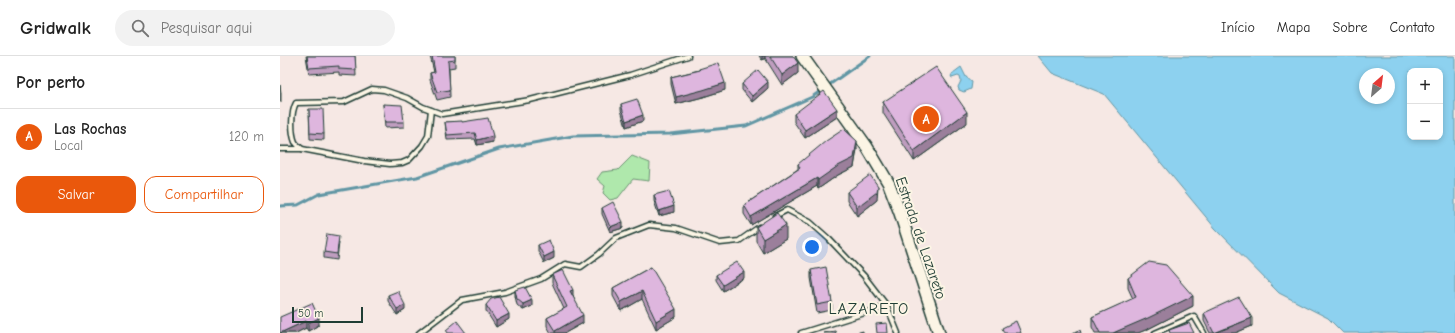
<!DOCTYPE html>
<html lang="pt">
<head>
<meta charset="utf-8">
<style>
	:root { --surface:#fff; --page:#f2f2f2; --text:#222; --muted:#767676; --line:#e0e0e0; --accent:#ea580c }
	body { margin:0; font-family:"Comic Neue",sans-serif; background:var(--page); color:var(--text) }
	.controls { position:absolute; right:12px; top:12px; display:grid; overflow:hidden; border-radius:8px; box-shadow:0 2px 6px #0003 }
	.controls button { width:36px; height:36px; display:grid; place-items:center; padding:0; border:0; border-bottom:1px solid var(--line); background:var(--surface); color:var(--text); font:20px sans-serif }
	.compass { position:absolute; left:1079px; top:12px; width:36px; height:36px; border-radius:50%; background:var(--surface); box-shadow:0 2px 6px #0003; rotate:28deg }
	.scale { position:absolute; left:12px; bottom:10px; width:71px; box-sizing:border-box; padding-left:4px; border:2px solid #1f3d34; border-top:0; font-size:11px; line-height:14px; white-space:nowrap; color:#1f3d34; -webkit-text-stroke:3px #fcf5e5; paint-order:stroke }
	.you { position:absolute; left:532px; top:191px; width:14px; height:14px; margin:-10px; border:3px solid #fff; border-radius:50%; background:#1a73e8; box-shadow:0 0 0 6px #1a73e833 }
	.badge { display:grid; place-items:center; width:26px; height:26px; border-radius:50%; background:var(--accent); color:#fff; font-size:13px; font-weight:700 }
	.pin { position:absolute; translate:-50% -50%; border:2px solid #fff; box-shadow:0 1px 4px #0006 }
	.list { margin:0; padding:0; list-style:none }
	h2 { display:flex; justify-content:space-between; align-items:center; height:52px; margin:0; padding:0 16px; font-size:17px }
	h2 small { font-size:13px; font-weight:400; color:var(--muted) }
	.list li { display:grid; grid-template-columns:26px 1fr auto; gap:12px; align-items:center; box-sizing:border-box; height:56px; padding:0 16px; border-top:1px solid var(--line) }
	.list b { display:block; font-size:15px; white-space:nowrap }
	.list p { margin:0; font-size:13px; white-space:nowrap; color:var(--muted) }
	.list em { font-size:13px; font-style:normal; color:var(--muted) }
	.actions { display:flex; gap:8px; padding:12px 16px }
	.actions a { flex:1; padding:9px 0; border:1px solid var(--accent); border-radius:12px; text-align:center; font-size:14px; color:var(--accent) }
	.actions .main { background:var(--accent); color:#fff }
	.icon { flex:none; width:22px; height:22px; fill:none; stroke:currentColor; stroke-width:2; stroke-linecap:round; stroke-linejoin:round }
	.map { position:relative; flex:none; width:1175px; height:277px; overflow:hidden }
	header { display:flex; align-items:center; gap:24px; box-sizing:border-box; height:56px; padding:0 20px; background:var(--surface); border-bottom:1px solid var(--line) }
	header strong { font-size:19px }
	nav { display:flex; gap:22px; margin-inline-start:auto; font-size:14px }
	.search { width:280px; height:36px; background:var(--page); display:flex; align-items:center; gap:10px; box-sizing:border-box; padding:0 14px; border-radius:22px; color:var(--muted); font-size:15px }
	main { display:flex }
	aside { flex:1; background:var(--surface) }
	.map>svg:first-child { display:block }
</style>
</head>
<body>
<header>
<strong>Gridwalk</strong>
<div class="search"><svg class="icon" aria-label="search" viewBox="0 0 24 24"><circle cx="10" cy="10" r="6"/><path d="M15 15l6 6"/></svg>Pesquisar aqui</div>
<nav><a>Início</a><a>Mapa</a><a>Sobre</a><a>Contato</a></nav>
</header>
<main>
<aside>
<h2>Por perto<small></small></h2>
<ul class="list">
<li><span class="badge">A</span><div><b>Las Rochas</b><p>Local</p></div><em>120 m</em></li>
</ul>
<div class="actions"><a class="main">Salvar</a><a>Compartilhar</a></div>
</aside>
<div class="map">
<svg width="1175" height="277" viewBox="0 0 1175 277">
	<rect width="100%" height="100%" fill="#f6e8e4"/>
	<filter id="ink" filterUnits="userSpaceOnUse"><feTurbulence type="fractalNoise" baseFrequency=".025" numOctaves="2"/><feDisplacementMap in="SourceGraphic" scale="8" xChannelSelector="R" yChannelSelector="G"/><feConvolveMatrix kernelMatrix="1 2 1 2 8 2 1 2 1" color-interpolation-filters="sRGB"/></filter>
	<g filter="url(#ink)">
		<!-- green -->
		<path fill="#afe8ac" stroke="#679270" d="M352 100 370 107 369 125 353 123 338 142 330 144 323 137 325 130 317 123 322 116 338 114Z"/>
		<!-- water -->
		<g fill="#8dd1ef" stroke="#6196a4" fill-rule="evenodd">
			<path d="M758 0H1175V277H1063L1048 262 999 237 935 172 824 38 772 17ZM1130 15H1160V81H1130ZM1085 18H1109V42H1085Z"/>
			<path d="M681 11 686 21 692 26 691 33 684 36 679 34 678 31 681 25 680 21 678 20 672 22 671 20 673 17Z"/>
		</g>
		<g fill="none" stroke-linecap="round" stroke-linejoin="round">
			<!-- stream -->
			<path stroke="#6196a4" stroke-width="3" d="M0 150 18 149 39 138 137 121 219 93 293 80 390 78 466 70 532 41 590 0"/>
			<defs>
				<g id="lane">
					<path d="M0 93H22C20 91 17 89 15 86 11 76 11 56 16 47L64 46 92 33 104 34 127 42 143 51 162 58 250 44 350 19 408 0"/>
					<path d="M22 93 84 105 110 108 122 107 129 104 142 90 148 80 151 54"/>
					<path d="M495 160 507 154 530 166 549 183 584 220 607 250"/>
					<path d="M139 277 182 244 225 236 261 223 285 208 301 211 319 198 336 182 369 169 396 172 440 187 459 185 479 171"/>
					<path d="M521 277 607 250 618 277"/>
					<path d="M875 277 914 260 924 277"/>
				</g>
				<path id="secondary" d="M522 0 587 91 609 128 620 157 659 277"/>
			</defs>
			<!-- lane casing -->
			<use href="#lane" stroke="#1f3d34" stroke-width="7"/>
			<!-- secondary casing -->
			<use href="#secondary" stroke="#1f3d34" stroke-width="14"/>
			<!-- lane -->
			<use href="#lane" stroke="#fcf5e5" stroke-width="4"/>
			<!-- secondary -->
			<use href="#secondary" stroke="#fcf5e5" stroke-width="11"/>
		</g>
		<!-- wall -->
		<g fill="#bf9dbf" stroke="#1f3d34">
			<path d="M26 0H75L76 20 59 19V16L29 18Z"/>
			<path d="M150 0H175V11L169 12 170 41 157 44 150 24V17L154 16Z"/>
			<path d="M479 0H513L518 17 502 29 485 2 482 4Z"/>
			<path d="M419 13 445 34 423 41 396 48 391 28V21L419 14Z"/>
			<path d="M462 28 488 32 472 46 462 34Z"/>
			<path d="M0 29 1 37V46H0Z"/>
			<path d="M603 46 687 67 634 105 603 57Z"/>
			<path d="M103 48 124 66V71L105 72Z"/>
			<path d="M341 48 363 65 346 71 341 54Z"/>
			<path d="M29 53 44 78V84L30 83Z"/>
			<path d="M514 58 557 61 525 82 514 66Z"/>
			<path d="M165 66H182L213 86 197 89 195 83 167 84Z"/>
			<path d="M577 93 574 111 558 119 538 133 537 130 471 169 464 158V149L518 113V108Z"/>
			<path d="M567 136 597 144 577 160 567 145Z"/>
			<path d="M374 139 394 156 379 160 374 145Z"/>
			<path d="M322 152 343 172 330 176 322 158Z"/>
			<path d="M476 171 506 183 483 197 476 185Z"/>
			<path d="M59 186 57 204 44 202V196Z"/>
			<path d="M258 189 274 202 264 207 258 195Z"/>
			<path d="M371 211 396 261 376 273 362 243 341 255 333 240V232Z"/>
			<path d="M531 214 552 246V254L537 257 531 222Z"/>
			<path d="M272 219 293 240 303 267 285 277H271L267 270V262L284 253 272 227Z"/>
			<path d="M436 219 464 222 443 235 436 224Z"/>
			<path d="M848 222 913 250 868 273 858 277H815L812 271V261L853 243 848 232Z"/>
			<path d="M235 234 252 250 243 254 237 249 235 240Z"/>
			<path d="M108 239 125 254 117 259 108 245Z"/>
			<path d="M32 247 39 269 28 275 26 272 16 277H0Z"/>
			<path d="M206 249 229 263 216 271 206 255Z"/>
			<path d="M924 257 972 270 955 277H930L924 265Z"/>
		</g>
		<!-- shaded-wall -->
		<g fill="#9b7f9b" stroke="#1f3d34">
			<path d="M482 0H485V2L482 4Z"/>
			<path d="M518 7V17L502 29V19Z"/>
			<path d="M488 26V32L472 46V40Z"/>
			<path d="M445 27V34L423 41 396 48V41Z"/>
			<path d="M557 53V61L525 82V74Z"/>
			<path d="M687 56V67L634 105V95Z"/>
			<path d="M363 59V65L346 71V65Z"/>
			<path d="M213 80V86L197 89V84Z"/>
			<path d="M577 85V93L574 111 558 119 538 133V124Z"/>
			<path d="M537 122V130L471 169V161Z"/>
			<path d="M598 130 597 144 577 160V151Z"/>
			<path d="M394 150V156L379 160V155Z"/>
			<path d="M343 166V172L330 176V171Z"/>
			<path d="M506 169V183L483 197V183Z"/>
			<path d="M274 196V202L264 207V201Z"/>
			<path d="M464 216V222L443 235V229Z"/>
			<path d="M293 234V241L290 235Z"/>
			<path d="M362 235V243L341 255V246Z"/>
			<path d="M913 240V250L868 273 858 277H833Z"/>
			<path d="M252 244V250L243 254V248Z"/>
			<path d="M125 249V254L117 259V253Z"/>
			<path d="M396 253V261L376 273V265Z"/>
			<path d="M229 258V263L216 271V265Z"/>
			<path d="M303 259V267L285 277H275V275Z"/>
			<path d="M39 262V269L28 275V267Z"/>
			<path d="M972 262V270L955 277H935Z"/>
			<path d="M26 265V272L16 277H0Z"/>
		</g>
		<!-- building -->
		<g fill="#deb6de" stroke="#1f3d34">
			<path d="M27 0H75L76 14 59 13V10L29 12Z"/>
			<path d="M152 0H175V4L168 5 170 34 157 36 150 17 155 16Z"/>
			<path d="M490 0H513L518 7 502 19Z"/>
			<path d="M438 7 445 27 423 34 396 41 391 21 420 14 419 13Z"/>
			<path d="M656 11 687 56 634 95 603 46Z"/>
			<path d="M478 14 488 26 472 40 462 28Z"/>
			<path d="M544 35 557 53 525 74 514 58Z"/>
			<path d="M357 43 363 59 346 65 341 48Z"/>
			<path d="M103 48 122 49 124 66H105Z"/>
			<path d="M29 53H43L44 78 30 77Z"/>
			<path d="M208 62 213 80 197 84 195 77 167 79 165 66 182 65V66Z"/>
			<path d="M564 73 577 85 574 102 558 110 538 124 537 122 471 161 464 149 520 112 518 108 546 85Z"/>
			<path d="M590 119 598 130 597 136 577 151 567 136Z"/>
			<path d="M389 135 394 150 379 155 374 139Z"/>
			<path d="M333 146 343 166 330 171 322 152Z"/>
			<path d="M497 157 506 169 483 183 476 171Z"/>
			<path d="M47 178 59 180 57 198 44 196Z"/>
			<path d="M269 184 274 196 264 201 258 189Z"/>
			<path d="M457 206 464 216 443 229 436 219Z"/>
			<path d="M869 206 886 209 913 240 868 262 833 277H820L812 261 856 241 848 222Z"/>
			<path d="M371 211 396 253 376 265 362 235 341 246 333 232Z"/>
			<path d="M546 211 552 246 537 249 531 214Z"/>
			<path d="M283 214 293 234 290 235 303 259 275 275 267 262 287 251 272 219Z"/>
			<path d="M245 231 252 244 243 248 237 243 235 234Z"/>
			<path d="M118 235 125 249 117 253 108 239Z"/>
			<path d="M219 241 229 258 216 265 206 249 211 243Z"/>
			<path d="M959 241 972 262 934 277 924 257Z"/>
			<path d="M32 247 39 262 28 267 26 265 0 277V261Z"/>
			<path d="M177 265 186 277H168L166 274Z"/>
			<path d="M736 265 741 277H724L722 272Z"/>
			<path d="M607 267 608 277H597L596 268Z"/>
			<path d="M909 267 914 277H890L889 274Z"/>
			<path d="M800 274 801 277H792Z"/>
			<path d="M555 275 556 277H543Z"/>
			<path d="M583 275V277H576Z"/>
		</g>
	</g>
	<g text-anchor="middle" dominant-baseline="central" stroke-width="4" stroke-linejoin="round" paint-order="stroke">
		<!-- street labels -->
		<g font-size="15" fill="#1f3d34" stroke="#fcf5e5">
			<text transform="translate(641 182) rotate(71)">Estrada de Lazareto</text>
		</g>
		<!-- neighbourhood labels -->
		<g font-size="16" letter-spacing="1" fill="#1f3d34" stroke="#fcf5e5">
			<text x="589" y="253">LAZARETO</text>
		</g>
	</g>
</svg>
<div class="controls">
<button>+</button>
<button>−</button>
</div>
<svg class="compass" viewBox="-18 -18 36 36"><path d="M0-13l5 13h-10z" fill="#e53935"/><path d="M0 13l5-13h-10z" fill="#767676"/></svg>
<div class="scale">50 m</div>
<div class="you"></div>
<div class="pin badge" style="left:646px;top:63px">A</div>
</div>
</main>
</body>
</html>
